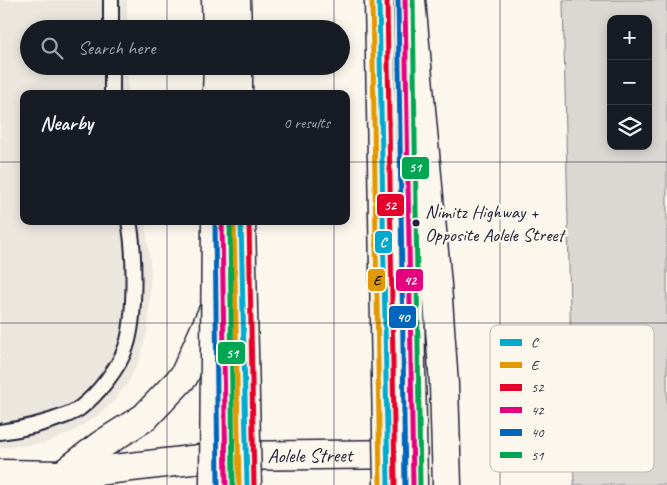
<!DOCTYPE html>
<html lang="en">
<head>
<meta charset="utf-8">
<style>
	:root { --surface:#171b24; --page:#20242c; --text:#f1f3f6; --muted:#9ea1a6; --line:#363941 }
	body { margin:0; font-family:Caveat,sans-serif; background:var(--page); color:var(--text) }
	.controls { position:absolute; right:15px; top:15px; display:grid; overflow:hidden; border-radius:10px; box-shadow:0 2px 12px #0003 }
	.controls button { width:45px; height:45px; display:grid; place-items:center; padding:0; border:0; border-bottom:1px solid var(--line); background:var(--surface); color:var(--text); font:25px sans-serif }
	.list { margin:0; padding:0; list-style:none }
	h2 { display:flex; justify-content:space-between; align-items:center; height:65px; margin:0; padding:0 20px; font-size:21px }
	h2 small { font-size:16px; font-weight:400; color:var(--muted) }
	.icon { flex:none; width:28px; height:28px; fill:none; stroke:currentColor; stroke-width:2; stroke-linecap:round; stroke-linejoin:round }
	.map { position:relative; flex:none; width:667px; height:485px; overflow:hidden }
	.search { position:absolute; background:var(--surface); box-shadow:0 2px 12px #0003; left:20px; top:20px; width:330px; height:55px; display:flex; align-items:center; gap:12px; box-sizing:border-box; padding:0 18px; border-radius:28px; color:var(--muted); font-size:19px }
	.panel { position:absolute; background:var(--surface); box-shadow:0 2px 12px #0003; left:20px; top:90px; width:330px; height:135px; border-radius:10px }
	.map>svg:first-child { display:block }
</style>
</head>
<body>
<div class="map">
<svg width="667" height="485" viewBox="0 0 667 485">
	<rect width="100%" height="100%" fill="#fbf7ec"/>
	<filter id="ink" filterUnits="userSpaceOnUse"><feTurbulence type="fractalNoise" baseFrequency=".02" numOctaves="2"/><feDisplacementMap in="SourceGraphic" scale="10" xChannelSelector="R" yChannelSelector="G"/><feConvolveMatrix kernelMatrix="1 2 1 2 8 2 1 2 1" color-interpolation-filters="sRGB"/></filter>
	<g filter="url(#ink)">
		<!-- built -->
		<path fill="#ebe7df" d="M0 0H127V29H29V66H128V94H24V221H145L151 271 148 328 140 358 128 383 113 402 97 416 72 432 45 443 0 448Z"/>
		<!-- green -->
		<path fill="#dbd8d3" stroke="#7e7d87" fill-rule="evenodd" d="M563 0H667V485H574ZM611 19H648V146H611Z"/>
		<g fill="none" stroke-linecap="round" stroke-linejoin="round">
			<defs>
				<g id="service">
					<path d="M111 0V29"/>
					<path d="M112 66V94"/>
					<path d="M0 432C24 429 44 424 67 415 71 413 77 411 80 408 97 395 119 368 126 347 136 318 135 252 129 221"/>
				</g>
				<g id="minor">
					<path id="s1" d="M0 474 62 475 226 456 410 454"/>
				</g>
				<g id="primary">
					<path d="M216 0 217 29"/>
					<path d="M406 69 413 485"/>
					<path d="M62 475 101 445 145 417 184 376 217 302"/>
					<path d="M62 475 87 485"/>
				</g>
				<g id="motorway">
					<path d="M236 0 237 29"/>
					<path d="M411 0 437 285 444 385 447 485"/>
					<path d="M238 66V94"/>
					<path d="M217 94 218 66"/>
				</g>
			</defs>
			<!-- service casing -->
			<use href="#service" stroke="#22223b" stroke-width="18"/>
			<!-- minor casing -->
			<use href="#minor" stroke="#22223b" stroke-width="31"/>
			<!-- primary casing -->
			<use href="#primary" stroke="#22223b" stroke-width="31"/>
			<!-- motorway casing -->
			<use href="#motorway" stroke="#22223b" stroke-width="31"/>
			<!-- service -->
			<use href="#service" stroke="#fbf7ec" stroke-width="14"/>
			<!-- minor -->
			<use href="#minor" stroke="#fbf7ec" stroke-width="28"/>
			<!-- primary -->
			<use href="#primary" stroke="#fbf7ec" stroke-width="28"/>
			<!-- motorway -->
			<use href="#motorway" stroke="#fbf7ec" stroke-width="28"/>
			<defs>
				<g id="motorway-bridge">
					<path d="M379 0 388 485"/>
					<path d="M241 221 247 485"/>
					<path d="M214 485 216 221"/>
				</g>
			</defs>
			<!-- motorway-bridge casing -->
			<use href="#motorway-bridge" stroke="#22223b" stroke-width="31" stroke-linecap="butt"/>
			<!-- motorway-bridge -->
			<use href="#motorway-bridge" stroke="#fbf7ec" stroke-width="28"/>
			<defs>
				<g id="bus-1">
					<path d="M379 0 388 485"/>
					<path d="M241 221 247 485"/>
				</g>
				<g id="bus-2">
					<path d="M372 0 380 485"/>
					<path d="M234 221 239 485"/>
				</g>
				<g id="bus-3">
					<path d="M387 0 395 485"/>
					<path d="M249 221 254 485"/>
				</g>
				<g id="bus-4">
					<path d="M405 0 413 485"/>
					<path d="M222 221 226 485"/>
				</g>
				<g id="bus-5">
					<path d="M398 0 405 485"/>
					<path d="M215 221 218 485"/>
				</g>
				<g id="bus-6">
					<path d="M413 0 420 485"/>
					<path d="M230 221 233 485"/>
				</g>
			</defs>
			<!-- bus-1 casing -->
			<use href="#bus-1" stroke="#fbf7ec" stroke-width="9"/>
			<!-- bus-2 casing -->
			<use href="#bus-2" stroke="#fbf7ec" stroke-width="9"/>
			<!-- bus-3 casing -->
			<use href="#bus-3" stroke="#fbf7ec" stroke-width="9"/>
			<!-- bus-4 casing -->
			<use href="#bus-4" stroke="#fbf7ec" stroke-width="9"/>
			<!-- bus-5 casing -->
			<use href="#bus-5" stroke="#fbf7ec" stroke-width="9"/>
			<!-- bus-6 casing -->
			<use href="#bus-6" stroke="#fbf7ec" stroke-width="9"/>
			<!-- bus-1 -->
			<use href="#bus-1" stroke="#00a9ce" stroke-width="5"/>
			<!-- bus-2 -->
			<use href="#bus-2" stroke="#e29906" stroke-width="5"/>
			<!-- bus-3 -->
			<use href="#bus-3" stroke="#e4002b" stroke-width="5"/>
			<!-- bus-4 -->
			<use href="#bus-4" stroke="#e5007d" stroke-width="5"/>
			<!-- bus-5 -->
			<use href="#bus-5" stroke="#0065bd" stroke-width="5"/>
			<!-- bus-6 -->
			<use href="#bus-6" stroke="#00a651" stroke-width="5"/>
		</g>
	</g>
	<!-- grid -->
	<path fill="none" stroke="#22223b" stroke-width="1" stroke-opacity="0.55" d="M167 0V29M334 0V29M500 0V485M167 66V94M334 66V94M0 162H24M346 162H667M167 221V485M334 221V485M0 323H667"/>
	<!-- markers -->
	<circle fill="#22223b" stroke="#fbf7ec" stroke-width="2" cx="416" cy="223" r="4.5"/>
	<g text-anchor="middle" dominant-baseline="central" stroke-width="5" stroke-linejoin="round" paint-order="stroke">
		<!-- bus labels -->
		<g font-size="19" fill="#22223b" stroke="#fbf7ec" text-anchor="start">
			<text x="425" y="212">Nimitz Highway +<tspan x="425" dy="23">Opposite Aolele Street</tspan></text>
		</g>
		<!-- street labels -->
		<g font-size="20" fill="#22223b" stroke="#fbf7ec">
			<text stroke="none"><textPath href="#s1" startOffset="311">Aolele Street</textPath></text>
		</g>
	</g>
	<!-- legend -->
	<rect x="490" y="325" width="164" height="147" rx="8" fill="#fbf7ec" stroke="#bab7b7" stroke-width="1"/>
	<rect x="500" y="339" width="22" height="7" fill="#00a9ce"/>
	<rect x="500" y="362" width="22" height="6" fill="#e29906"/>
	<rect x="500" y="384" width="22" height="7" fill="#e4002b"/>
	<rect x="500" y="407" width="22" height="6" fill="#e5007d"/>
	<rect x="500" y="429" width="22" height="7" fill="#0065bd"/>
	<rect x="500" y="452" width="22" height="6" fill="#00a651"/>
	<g font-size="14" fill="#22223b">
		<text x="531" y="347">C</text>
		<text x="531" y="370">E</text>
		<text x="531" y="392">52</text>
		<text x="531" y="415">42</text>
		<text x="531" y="437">40</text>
		<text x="531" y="460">51</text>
	</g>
	<g stroke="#fbf7ec" stroke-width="2">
		<rect x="401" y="156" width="29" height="24" rx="5" fill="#00a651"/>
		<rect x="376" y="193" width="29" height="24" rx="5" fill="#e4002b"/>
		<rect x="374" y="230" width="19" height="24" rx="5" fill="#00a9ce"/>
		<rect x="367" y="268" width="19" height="24" rx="5" fill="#e29906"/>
		<rect x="395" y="268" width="29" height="24" rx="5" fill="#e5007d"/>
		<rect x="388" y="305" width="29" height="24" rx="5" fill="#0065bd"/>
		<rect x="217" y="341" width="29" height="24" rx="5" fill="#00a651"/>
	</g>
	<g font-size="14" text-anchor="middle" font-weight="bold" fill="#fff">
		<text x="415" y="172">51</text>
		<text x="390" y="210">52</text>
		<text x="383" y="247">C</text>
		<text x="410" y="285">42</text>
		<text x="403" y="322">40</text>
		<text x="232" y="358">51</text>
	</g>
	<g font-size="14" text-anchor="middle" font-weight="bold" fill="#111">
		<text x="377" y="285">E</text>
	</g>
</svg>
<div class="controls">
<button>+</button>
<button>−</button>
<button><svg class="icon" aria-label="layers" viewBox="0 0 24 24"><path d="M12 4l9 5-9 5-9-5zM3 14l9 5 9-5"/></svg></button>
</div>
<div class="search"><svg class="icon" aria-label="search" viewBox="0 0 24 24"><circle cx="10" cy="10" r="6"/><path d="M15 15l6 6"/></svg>Search here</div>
<section class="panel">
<h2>Nearby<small>0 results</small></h2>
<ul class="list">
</ul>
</section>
</div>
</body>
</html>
